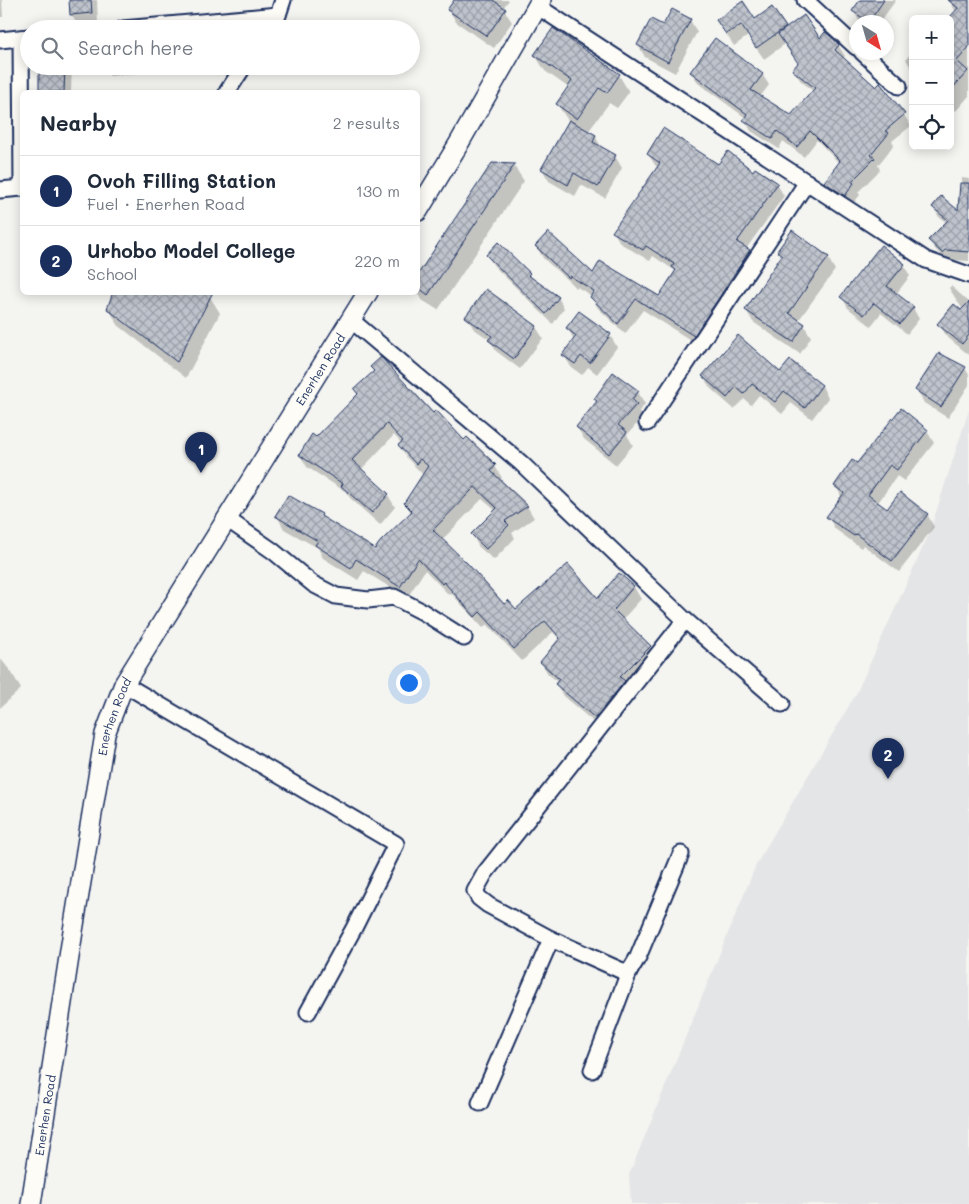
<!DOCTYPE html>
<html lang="en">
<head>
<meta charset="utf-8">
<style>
	:root { --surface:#fff; --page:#f2f2f3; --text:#1f2937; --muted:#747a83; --line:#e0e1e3; --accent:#1b2f5e }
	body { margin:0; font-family:Mali,sans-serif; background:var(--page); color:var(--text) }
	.controls { position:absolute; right:15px; top:15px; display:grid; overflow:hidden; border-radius:8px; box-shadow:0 2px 12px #0003 }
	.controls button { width:45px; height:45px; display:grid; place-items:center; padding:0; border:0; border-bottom:1px solid var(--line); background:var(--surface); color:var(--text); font:25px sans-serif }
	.compass { position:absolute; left:849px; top:15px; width:45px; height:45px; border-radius:50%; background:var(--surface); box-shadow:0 2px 12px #0003; rotate:143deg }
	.you { position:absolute; left:408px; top:682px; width:18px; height:18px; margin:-12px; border:4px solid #fff; border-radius:50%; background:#1a73e8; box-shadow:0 0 0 8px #1a73e833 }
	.badge { display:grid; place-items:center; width:32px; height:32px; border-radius:50%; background:var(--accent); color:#fff; font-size:16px; font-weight:700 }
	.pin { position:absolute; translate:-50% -41px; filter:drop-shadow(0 1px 2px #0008) }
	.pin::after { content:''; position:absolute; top:26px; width:18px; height:15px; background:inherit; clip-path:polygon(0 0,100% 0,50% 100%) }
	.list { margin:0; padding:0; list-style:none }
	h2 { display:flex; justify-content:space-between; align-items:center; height:65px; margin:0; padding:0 20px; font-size:21px }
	h2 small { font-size:16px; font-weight:400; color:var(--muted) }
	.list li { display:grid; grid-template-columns:32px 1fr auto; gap:15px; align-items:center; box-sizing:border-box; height:70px; padding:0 20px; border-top:1px solid var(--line) }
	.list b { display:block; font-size:19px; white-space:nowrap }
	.list p { margin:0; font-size:16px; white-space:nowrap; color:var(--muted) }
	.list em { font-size:16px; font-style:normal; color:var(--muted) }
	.icon { flex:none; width:28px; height:28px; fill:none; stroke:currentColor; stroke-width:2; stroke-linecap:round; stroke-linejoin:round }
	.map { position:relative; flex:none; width:969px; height:1204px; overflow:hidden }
	.search { position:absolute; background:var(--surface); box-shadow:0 2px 12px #0003; left:20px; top:20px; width:400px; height:55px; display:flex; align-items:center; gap:12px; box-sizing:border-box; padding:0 18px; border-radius:28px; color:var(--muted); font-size:19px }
	.panel { position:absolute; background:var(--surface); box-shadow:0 2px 12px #0003; left:20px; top:90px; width:400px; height:205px; border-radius:8px }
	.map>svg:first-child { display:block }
</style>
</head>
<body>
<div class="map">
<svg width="969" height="1204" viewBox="0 0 969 1204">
	<defs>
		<pattern id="building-cross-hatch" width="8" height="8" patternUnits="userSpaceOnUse" patternTransform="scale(1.25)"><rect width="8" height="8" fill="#bfc3cc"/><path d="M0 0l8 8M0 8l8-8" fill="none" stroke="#9a9fa9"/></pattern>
	</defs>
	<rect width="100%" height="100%" fill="#f4f4f1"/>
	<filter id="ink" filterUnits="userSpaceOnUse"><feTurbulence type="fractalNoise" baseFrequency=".02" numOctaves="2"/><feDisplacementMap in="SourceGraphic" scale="10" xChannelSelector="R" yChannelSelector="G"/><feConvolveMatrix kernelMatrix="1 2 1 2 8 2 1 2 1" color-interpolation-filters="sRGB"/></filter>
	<g filter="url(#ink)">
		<!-- built -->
		<path fill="#e4e5e6" d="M969 410V1204H631L629 1175 756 865 857 692 929 534Z"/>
		<!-- shadow -->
		<g fill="#0003">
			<path d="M0 0H2L3 17H0Z"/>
			<path d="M70 0H97L98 25 78 26 71 14Z"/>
			<path d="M456 0H509L503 8 512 22 494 48 456 22 449 10Z"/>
			<path d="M861 0H896L880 22H862L859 21 854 11Z"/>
			<path d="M949 0H969V96L956 111 950 106V19L956 12Z"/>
			<path d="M772 9 786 29 838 45 845 56 843 58 876 88 880 85 904 115 911 126 892 141 894 145 878 165 880 170 858 192 860 195 851 206 832 193 825 182 840 164 817 140 804 157 783 141 779 149 751 131 745 120 746 118 698 83 692 72 762 74 769 85 760 97 791 116 814 92 800 80 794 70 799 64 785 44 764 59 748 36 734 46 718 21 755 20Z"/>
			<path d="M690 20 697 32 675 73 645 57 638 45 664 27Z"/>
			<path d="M553 29 619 75 629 92 617 108 609 103 588 132 595 136 602 148 615 156 622 168 605 198 581 185 575 196 549 181 542 169 569 122 557 104 569 88 545 71 535 55Z"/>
			<path d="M913 51V72L906 59Z"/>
			<path d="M41 66H72L71 92H40Z"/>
			<path d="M104 66H161V70L110 76Z"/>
			<path d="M648 154 753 173 756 169 777 184 784 196 746 249 749 251 756 262 700 346 643 310 625 334 598 308 591 297 592 296 577 287 576 288 543 258 537 247 593 275 660 298 677 272 653 256 650 261 620 243 614 232 658 167 655 165Z"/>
			<path d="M492 164 514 166 524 181 438 310 422 300 418 292V276Z"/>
			<path d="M962 178 969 179V261L951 260 948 262 936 250 930 241 947 223 939 217 933 207 959 213Z"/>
			<path d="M793 232 828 258 835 270 798 321 804 325 811 337 800 354 753 322 746 310 782 257 778 251Z"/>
			<path d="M498 244 529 274 532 279 558 297 564 308 553 324 494 266 487 255Z"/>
			<path d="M904 265 910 276 896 294 913 308 919 319 907 334 881 313 871 326 848 308 842 297Z"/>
			<path d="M951 286 969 302V355L946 336 939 324 963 310 949 288Z"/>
			<path d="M486 290 536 327 543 338 520 369 496 351 490 340 473 328 467 317Z"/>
			<path d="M210 297 220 313 186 378 118 325 109 309Z"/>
			<path d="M568 328 610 335 617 347 597 374 588 367 582 375 571 367 564 355 574 340Z"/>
			<path d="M790 361 822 386 828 398 812 419 791 403 782 414 759 395 751 405 744 399 734 409 710 388 703 376 780 374Z"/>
			<path d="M372 367 433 414 464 442 495 466 502 478 500 481 527 506 534 518 512 533 515 538 494 560 479 547 472 535 496 511 482 499 442 540 504 606 516 610 598 600 620 575 634 587 641 599 622 620 650 647 657 659 603 730 563 696 556 684 558 682 548 674 541 662 560 640 553 632 522 661 487 624 483 628 451 593 449 595 425 570 407 598 364 571 358 580 323 558 318 548 284 529 277 516 321 515 323 518 375 551 411 513 406 504 424 476 407 458 400 446 402 444 394 435 361 470 388 495 395 507 380 525 350 498 346 492 307 467 300 455 359 395 374 372Z"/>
			<path d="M965 368 969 375V385L948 418 924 403 917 390Z"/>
			<path d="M638 392 645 404 639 411 643 417 627 435 633 445 616 465 584 439 577 427 597 403 595 399Z"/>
			<path d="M927 431 934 443 904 481 897 476 877 504 887 511 927 514 934 527 899 572 863 545 861 548 835 529 828 517 842 498 836 486 857 465Z"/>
			<path d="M0 658 12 673 21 689 0 708Z"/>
		</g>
		<!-- building -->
		<g fill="url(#building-cross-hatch)" stroke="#1b2f5e">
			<path d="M69 0H91L92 13 70 15Z"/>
			<path d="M454 0H493L506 9 487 36 447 10Z"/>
			<path d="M860 0H884L869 22 852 11Z"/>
			<path d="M948 0H969V47L957 61 968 71 950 91V17L958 8Z"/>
			<path d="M743 1 755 19 772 7 786 27 756 48 741 25 726 34 716 20Z"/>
			<path d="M672 9 691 19 668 62 637 45 651 19 663 25Z"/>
			<path d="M804 15 820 38 825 32 834 39 839 45 835 50 876 87 880 83 905 114 885 131 889 133 871 155 875 158 852 181 854 183 845 196 824 182 840 161 810 131 797 147 777 131 772 139 743 120 747 114 690 72 715 38 763 74 751 90 791 115 815 88 792 70 798 63 778 34Z"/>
			<path d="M553 28 620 74 607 93 599 88 577 119 556 104 572 81 534 55Z"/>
			<path d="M39 66H65L64 92H39Z"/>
			<path d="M569 120 596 135 593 142 616 155 598 187 574 173 568 185 541 169Z"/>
			<path d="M663 128 718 164 728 151 753 171 755 168 778 183 737 242 750 250 694 336 636 299 618 324 590 297 594 291 570 276 569 278 535 246 548 232 593 273 600 261 659 296 676 270 672 267 674 264 646 246 643 250 612 232 660 163 647 154Z"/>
			<path d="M492 163 515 164 428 295 418 287V274Z"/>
			<path d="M960 183H969V252L945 250 942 253 928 240 948 220 932 207 941 196 958 210Z"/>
			<path d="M792 230 829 257 813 278 789 313 805 324 793 342 745 310 782 255 777 251Z"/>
			<path d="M498 242 530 273 528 275 559 297 546 314 486 255Z"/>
			<path d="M881 245 905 264 887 286 914 307 900 324 874 303 864 315 840 297Z"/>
			<path d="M486 289 537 326 514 359 488 340 492 336 465 317Z"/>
			<path d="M113 292H213L177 362 107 309Z"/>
			<path d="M969 302V335L962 344 937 324 954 304 961 310Z"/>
			<path d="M579 311 611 334 590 363 581 356 575 364 562 355 576 336 566 328Z"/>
			<path d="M738 335 780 372 790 360 822 385 805 408 784 391 775 402 752 384 744 394 736 387 727 398 702 376Z"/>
			<path d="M939 353 966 367 941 407 915 390Z"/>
			<path d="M381 357 433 413 436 410 464 440 467 437 496 465 491 471 528 506 505 521 509 525 486 549 471 534 497 508 475 487 433 530 468 564 504 604 508 600 516 609 568 564 598 598 619 573 634 586 614 610 651 646 620 677 625 681 595 718 555 684 559 679 540 662 560 638 545 621 514 649 480 612 475 617 444 582 442 584 418 559 400 587 356 559 351 568 315 545 318 541 275 516 288 495 322 514 321 516 375 549 380 542 412 511 404 503 428 466 420 459 416 464 398 445 403 441 387 424 352 460 389 494 372 513 341 486 343 484 299 455 312 434 316 437 358 394 354 389 374 371 370 367Z"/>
			<path d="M613 372 639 391 632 399 637 404 618 425 627 432 609 454 576 427 597 401 594 399Z"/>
			<path d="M901 408 928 430 897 470 890 465 868 495 887 509 900 492 928 514 892 561 856 534 854 536 826 517 844 493 834 486 852 460 857 463Z"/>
		</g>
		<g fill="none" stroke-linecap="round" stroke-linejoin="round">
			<defs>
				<g id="minor">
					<path d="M805 0 856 47"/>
					<path d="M537 6 926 260 969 275"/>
					<path d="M123 29 278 15"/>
					<path d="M269 29 278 15 283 0"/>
					<path d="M21 38 22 188"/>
					<path d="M0 40 29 37"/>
					<path d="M862 52 899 86"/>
					<path d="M227 92 244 66"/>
					<path d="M0 190 22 188"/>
					<path d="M351 320 521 463 685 620 782 704"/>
					<path d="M647 423 807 182"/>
					<path d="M227 519 273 551 313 584 336 596 368 600 394 597 423 612 464 638"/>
					<path d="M124 684 396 844 354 928 308 1012"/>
					<path d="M681 854 638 957 629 972 620 970 551 939 488 905 479 898 475 891 485 873 685 620"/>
					<path d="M592 1070 629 972"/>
					<path d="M480 1103 551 939"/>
				</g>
				<g id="tertiary">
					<path d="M418 211 458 145 541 0"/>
					<path id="s1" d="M31 1204 73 931 105 734 124 684 368 292"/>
				</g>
			</defs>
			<!-- minor casing -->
			<use href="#minor" stroke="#1b2f5e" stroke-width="19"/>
			<!-- tertiary casing -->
			<use href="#tertiary" stroke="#1b2f5e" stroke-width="22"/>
			<!-- minor -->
			<use href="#minor" stroke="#fdfcf7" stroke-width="15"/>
			<!-- tertiary -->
			<use href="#tertiary" stroke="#fdfcf7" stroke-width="19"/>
		</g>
	</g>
	<g text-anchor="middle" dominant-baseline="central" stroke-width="4.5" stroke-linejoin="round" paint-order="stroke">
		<!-- street labels -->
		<g font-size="12" fill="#1b2f5e" stroke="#fdfcf7">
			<text stroke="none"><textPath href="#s1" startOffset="900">Enerhen Road</textPath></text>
			<text stroke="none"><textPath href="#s1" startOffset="495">Enerhen Road</textPath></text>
			<text stroke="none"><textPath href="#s1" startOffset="90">Enerhen Road</textPath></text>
		</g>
	</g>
</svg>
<div class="controls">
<button>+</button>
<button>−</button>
<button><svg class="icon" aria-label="locate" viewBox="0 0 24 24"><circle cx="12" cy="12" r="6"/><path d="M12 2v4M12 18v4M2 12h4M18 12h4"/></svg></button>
</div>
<svg class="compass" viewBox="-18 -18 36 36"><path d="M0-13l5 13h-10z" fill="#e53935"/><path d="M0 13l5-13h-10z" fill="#747a83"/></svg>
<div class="you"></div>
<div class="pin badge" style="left:201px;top:473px">1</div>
<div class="pin badge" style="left:888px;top:779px">2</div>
<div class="search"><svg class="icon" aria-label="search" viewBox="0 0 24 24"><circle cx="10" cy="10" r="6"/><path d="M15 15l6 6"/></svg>Search here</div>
<section class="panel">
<h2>Nearby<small>2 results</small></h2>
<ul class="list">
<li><span class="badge">1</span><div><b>Ovoh Filling Station</b><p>Fuel · Enerhen Road</p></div><em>130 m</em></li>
<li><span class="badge">2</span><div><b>Urhobo Model College</b><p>School</p></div><em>220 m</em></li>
</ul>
</section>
</div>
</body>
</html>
